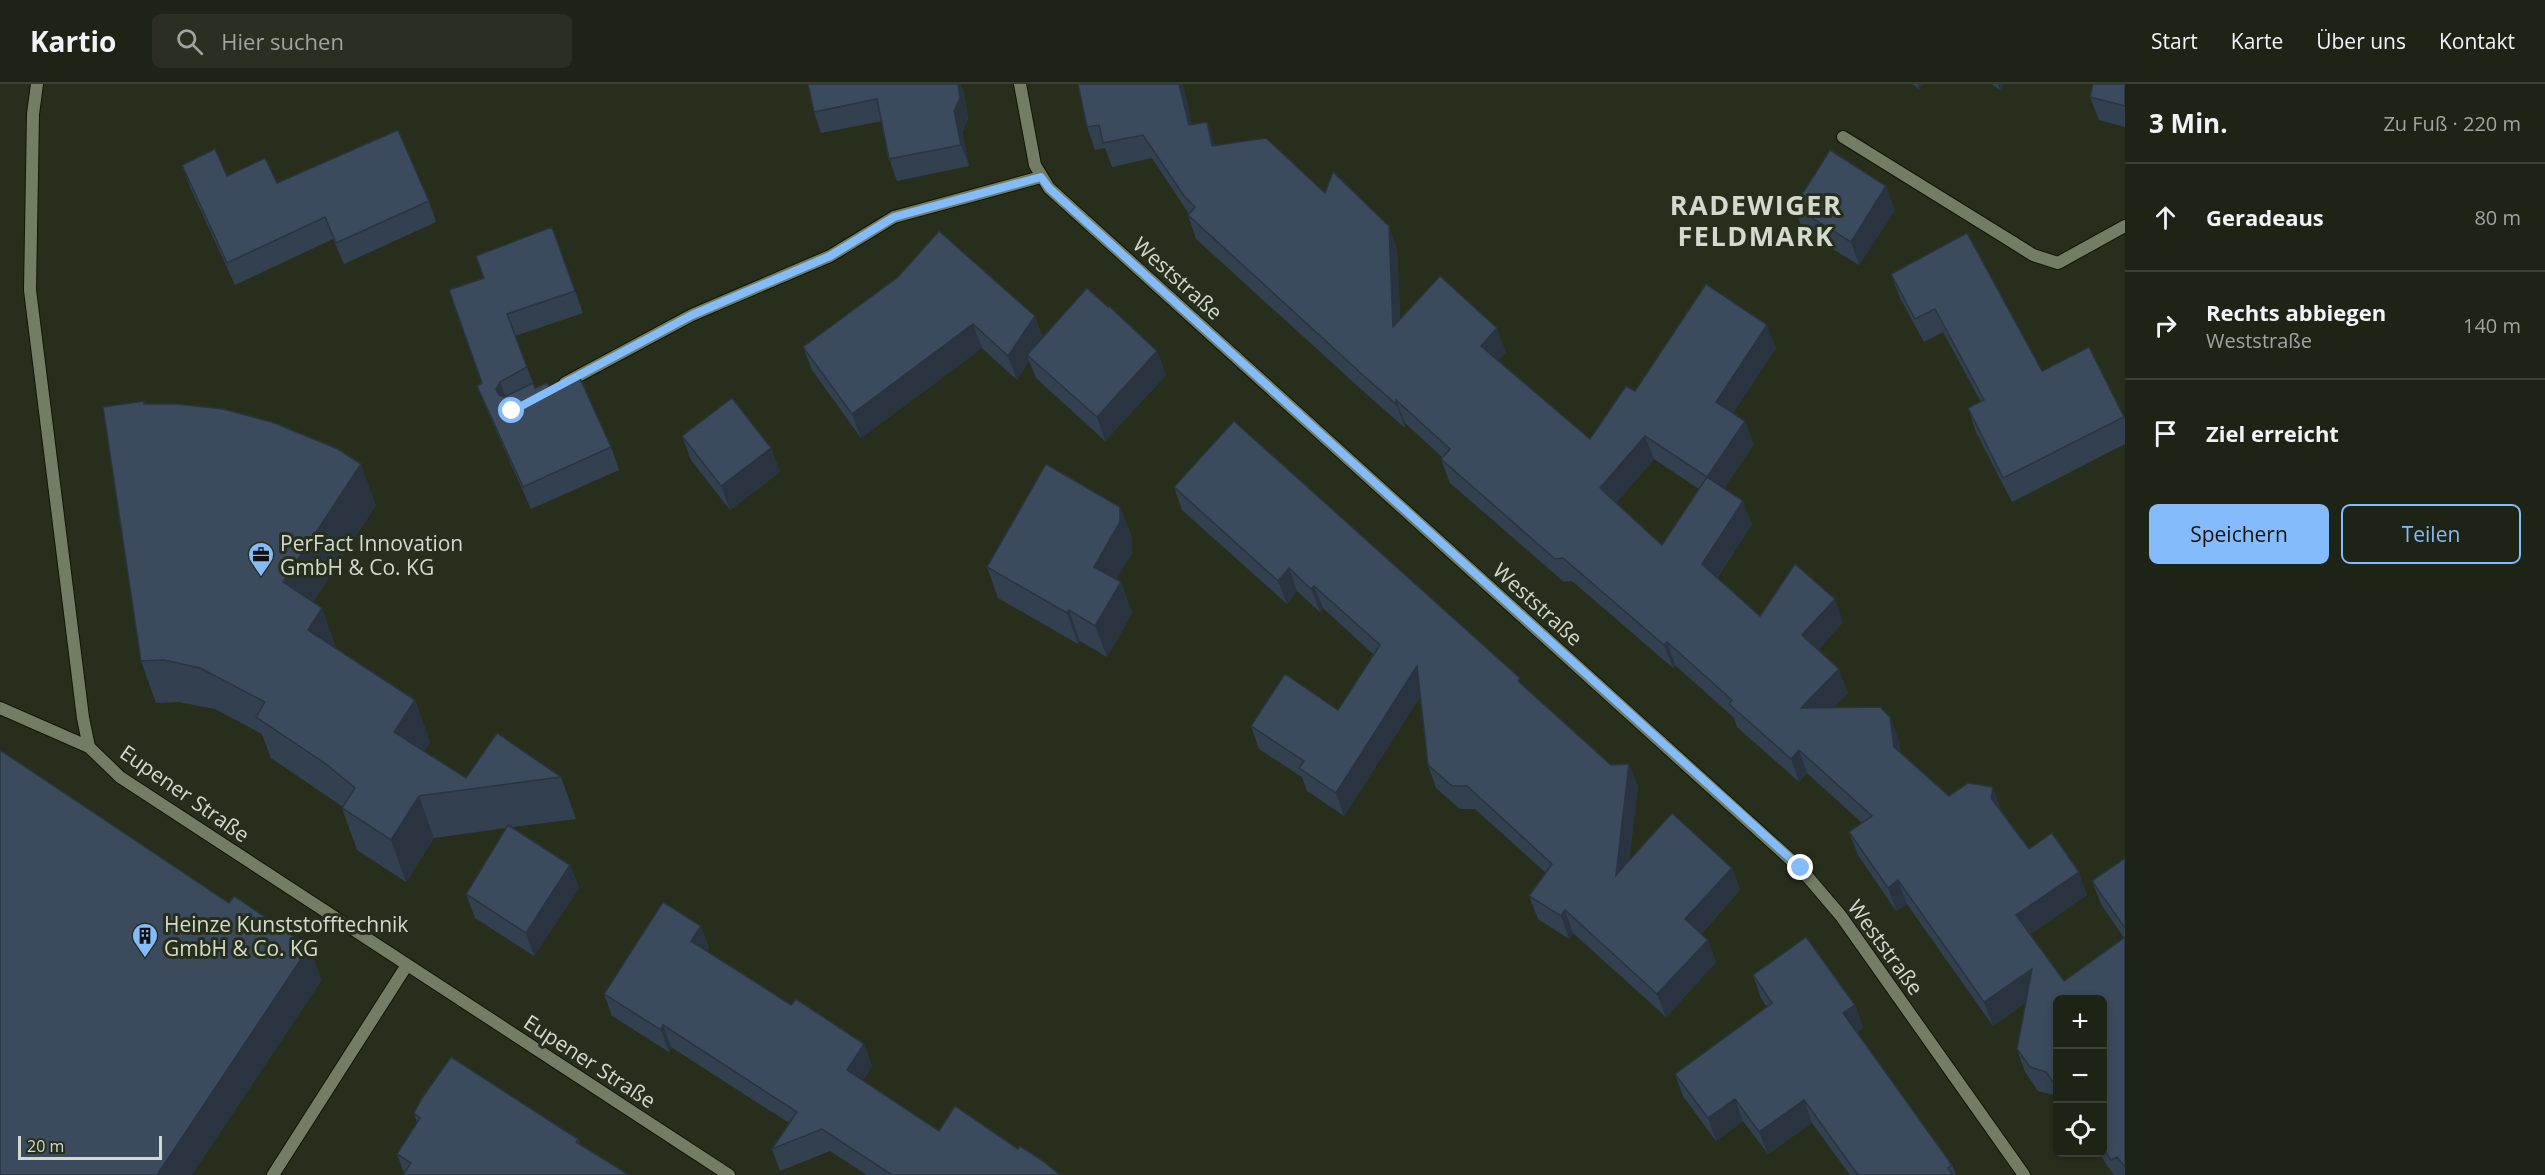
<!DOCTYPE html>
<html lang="de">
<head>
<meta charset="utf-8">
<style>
	:root { --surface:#1d2315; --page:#2a2f22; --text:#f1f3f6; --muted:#a0a4a0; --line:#3b4034; --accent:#84bbfb }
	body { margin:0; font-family:"Open Sans",sans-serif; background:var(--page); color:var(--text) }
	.controls { position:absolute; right:18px; bottom:18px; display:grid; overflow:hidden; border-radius:9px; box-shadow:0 3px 9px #0003 }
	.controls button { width:54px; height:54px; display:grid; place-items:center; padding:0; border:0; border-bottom:2px solid var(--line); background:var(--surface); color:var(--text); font:30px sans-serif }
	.scale { position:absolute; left:18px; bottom:15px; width:144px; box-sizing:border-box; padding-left:6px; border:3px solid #d4d9cd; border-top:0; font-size:16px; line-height:21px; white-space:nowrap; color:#d4d9cd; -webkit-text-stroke:4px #272f1c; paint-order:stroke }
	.stop { position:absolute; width:18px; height:18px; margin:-14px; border:4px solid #84bbfb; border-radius:50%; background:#fff }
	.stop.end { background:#84bbfb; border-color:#fff; box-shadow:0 2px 6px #0008 }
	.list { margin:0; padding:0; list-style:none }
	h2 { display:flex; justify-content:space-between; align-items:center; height:78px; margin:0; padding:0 24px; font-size:26px }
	h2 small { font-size:20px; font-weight:400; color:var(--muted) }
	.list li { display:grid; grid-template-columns:39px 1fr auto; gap:18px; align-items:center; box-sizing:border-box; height:108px; padding:0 24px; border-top:2px solid var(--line) }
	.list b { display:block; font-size:22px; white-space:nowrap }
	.list p { margin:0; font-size:20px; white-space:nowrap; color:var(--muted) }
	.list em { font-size:20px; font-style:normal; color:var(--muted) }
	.actions { display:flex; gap:12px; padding:18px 24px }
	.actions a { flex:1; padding:14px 0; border:2px solid var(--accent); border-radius:9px; text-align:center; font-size:21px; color:var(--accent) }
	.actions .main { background:var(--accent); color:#111 }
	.icon { flex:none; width:33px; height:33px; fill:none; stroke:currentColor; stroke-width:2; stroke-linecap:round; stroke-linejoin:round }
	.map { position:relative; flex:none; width:2125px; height:1091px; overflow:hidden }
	header { display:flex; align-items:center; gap:36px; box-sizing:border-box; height:84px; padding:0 30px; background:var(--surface); border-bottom:2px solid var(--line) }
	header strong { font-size:28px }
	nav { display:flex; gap:33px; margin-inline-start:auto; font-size:21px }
	.search { width:420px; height:54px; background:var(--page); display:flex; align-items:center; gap:15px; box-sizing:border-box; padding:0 21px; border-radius:9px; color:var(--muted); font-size:22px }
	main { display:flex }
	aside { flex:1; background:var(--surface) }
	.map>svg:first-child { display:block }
</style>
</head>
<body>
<header>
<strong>Kartio</strong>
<div class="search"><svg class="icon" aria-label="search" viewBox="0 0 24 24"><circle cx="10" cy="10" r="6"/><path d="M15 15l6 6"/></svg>Hier suchen</div>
<nav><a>Start</a><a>Karte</a><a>Über uns</a><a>Kontakt</a></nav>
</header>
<main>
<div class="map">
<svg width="2125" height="1091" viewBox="0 0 2125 1091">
	<rect width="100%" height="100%" fill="#272f1c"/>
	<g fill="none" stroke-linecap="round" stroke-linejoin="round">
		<defs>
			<g id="lane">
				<path d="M1843 53 2014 159"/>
				<path d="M565 299 692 231 830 172 894 133 1041 93"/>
				<path d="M0 624 89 663"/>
				<path d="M273 1091 407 881"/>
			</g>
			<g id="street">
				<path d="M37 0 33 30 30 206 83 634 89 663 120 693 729 1091"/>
				<path d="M1020 0 1035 81 1049 104 1801 785 1841 832 2024 1091"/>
				<path d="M2014 159 2033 171 2058 179 2125 142"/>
			</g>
		</defs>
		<!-- lane casing -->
		<use href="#lane" stroke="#101705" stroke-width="14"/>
		<!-- street casing -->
		<use href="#street" stroke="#101705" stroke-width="14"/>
		<!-- lane -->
		<use href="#lane" stroke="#737d66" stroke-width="12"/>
		<!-- street -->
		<use href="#street" stroke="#737d66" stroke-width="12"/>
	</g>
	<!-- wall -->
	<g fill="#33404f" fill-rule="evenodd">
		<path d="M808 0H960L964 9 968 35 962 48 969 82 897 97 889 75 882 37 821 49 814 28Z"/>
		<path d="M1078 0H1183L1192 41 1215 62 1325 109 1397 165 1400 235 1506 268 1498 276 1590 355 1635 307 1776 264 1733 329 1754 360 1724 404 1752 440 1717 494 1760 532 1843 538 1818 566 1848 609 1833 624 1899 656 1900 669 1949 712 2002 727 2029 765 2087 811 2030 850 2064 897 2124 854 2101 820 2092 797 2125 774V1091H2114L2098 1068H2103V915H2058V1016L2054 1011 2038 1007 2025 988 2017 965 2025 919 1993 942 1907 820 1896 827 1858 771 1849 748 1862 739 1807 689 1799 698 1737 643 1734 634 1675 581 1673 584 1572 497 1564 498 1450 399 1441 375 1443 374 1405 339V344L1373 316 1196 155 1188 131 1189 130 1152 74 1112 83 1105 64 1095 66 1087 43ZM1654 375 1699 405 1662 461 1616 419Z"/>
		<path d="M1912 0H1923L1919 5Z"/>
		<path d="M1991 0H2004L2000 6Z"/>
		<path d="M2125 0V43L2099 36 2090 13Z"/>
		<path d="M182 81 227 92 277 99 429 117 436 138 344 180 333 155 235 201 190 103Z"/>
		<path d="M1794 123 1895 126 1859 181 1803 147Z"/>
		<path d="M552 143 583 229 515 252 535 304H550L611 363 619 386 531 425 486 324 477 302 482 299 484 194Z"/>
		<path d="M1891 190 2042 287 2124 333 2125 336V360L2012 418 1976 348 1968 324 1981 318 1943 248 1924 258 1900 214Z"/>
		<path d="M898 193 1043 253 1157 267 1166 291 1105 357 1036 294 1029 277 1017 296 982 264 861 354 812 286 803 263Z"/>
		<path d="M145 320 376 421 313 518 337 565 415 616 430 658 424 667 466 694 561 693 576 735 513 743 570 781 579 804 534 872 475 834 466 810 506 744 434 754 406 798 357 766 342 724 343 723 271 674 262 650 215 625 179 618 156 619 141 577Z"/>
		<path d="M682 352 771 364 780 388 730 426 691 376Z"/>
		<path d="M1174 403 1523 601 1611 681 1638 702 1629 777 1732 784 1740 806 1701 850 1716 878 1666 933 1573 849 1569 855 1538 835 1529 812 1546 789 1475 725H1460L1436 704 1428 681 1420 613 1344 732 1307 707 1302 693 1259 665 1251 642 1338 626 1374 571 1323 524 1320 528 1297 507 1287 520 1182 426Z"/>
		<path d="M1132 453V469L1116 495 1121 498 1132 529 1107 573 1080 557 1078 560 998 514 987 483Z"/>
		<path d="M701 842 709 864 707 867 791 921 864 960 872 982 863 996 939 1047 1018 1065 1060 1091H867L830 1067 780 1087 772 1065 789 1039 671 963 669 968 612 932 604 910Z"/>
		<path d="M1753 891 1855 921 1863 944 1857 948 1952 1081 1956 1091H1850L1812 1039 1768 1070 1743 1037 1716 1057 1683 1012 1675 990 1767 923 1761 914Z"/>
		<path d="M414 1029 578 1055 580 1060 404 1089 397 1070 417 1039Z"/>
	</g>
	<!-- shaded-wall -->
	<g fill="#293440">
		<path d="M958 0H960L964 9 968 35 962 48 969 82 961 61 954 27Z"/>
		<path d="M1179 0H1183L1197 65 1189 41Z"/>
		<path d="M1918 0H1923L1919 5Z"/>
		<path d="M1998 0H2004L2000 6Z"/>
		<path d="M1207 38 1215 61 1212 62Z"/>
		<path d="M1886 102 1895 126 1859 181 1851 158Z"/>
		<path d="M1389 142 1397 165 1402 266 1393 243Z"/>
		<path d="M1035 232 1044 256 1027 271 1029 277 1017 296 1008 272Z"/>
		<path d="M973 240 982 264 861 354 852 330Z"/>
		<path d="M1767 241 1776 264 1725 341 1716 318Z"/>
		<path d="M1497 244 1506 268 1490 286 1481 262Z"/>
		<path d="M1157 267 1166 291 1105 357 1097 333Z"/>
		<path d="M500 298 508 320 504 327 496 305Z"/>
		<path d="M1396 316 1405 339V344L1396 320Z"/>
		<path d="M1745 337 1754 360 1715 417 1707 393Z"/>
		<path d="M1645 352 1654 375 1608 428 1600 404Z"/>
		<path d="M771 364 780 388 730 426 721 402Z"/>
		<path d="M361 380 376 421 298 540 283 498Z"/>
		<path d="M1743 417 1752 440 1710 503 1702 480Z"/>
		<path d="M1120 423 1132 453V469L1106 513 1094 483Z"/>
		<path d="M1289 484 1297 507 1287 520 1278 497Z"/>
		<path d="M1121 498 1132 529 1107 573 1095 542Z"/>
		<path d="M1314 502 1323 524 1320 528 1311 505Z"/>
		<path d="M1835 515 1843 538 1810 575 1802 551Z"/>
		<path d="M322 524 337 566 308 546Z"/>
		<path d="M1069 526 1080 557 1078 560 1067 529Z"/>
		<path d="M1667 558 1675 581 1673 584 1664 561Z"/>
		<path d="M1417 582 1425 605 1344 732 1336 709Z"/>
		<path d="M1839 585 1848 609 1810 647 1801 624Z"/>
		<path d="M415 616 430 658 409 689 394 648Z"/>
		<path d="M1890 633 1899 656 1903 687 1894 663Z"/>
		<path d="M1799 666 1807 689 1799 698 1791 675Z"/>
		<path d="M1629 680 1638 702 1624 814 1616 791Z"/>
		<path d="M1993 703 2002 727 2000 737 1991 714Z"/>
		<path d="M419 712 434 754 406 798 391 756Z"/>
		<path d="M570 781 579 804 534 872 526 849Z"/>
		<path d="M1732 784 1740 806 1693 858 1685 835Z"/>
		<path d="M2079 788 2087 811 2025 854 2016 831Z"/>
		<path d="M1898 796 1907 820 1896 827 1888 804Z"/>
		<path d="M1565 826 1573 849 1569 855 1561 832Z"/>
		<path d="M701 842 709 864 699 879 691 857Z"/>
		<path d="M1708 856 1716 878 1666 933 1657 910Z"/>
		<path d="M309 863 322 896 192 1091H157Z"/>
		<path d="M2032 885 2040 908 1993 942 1984 918Z"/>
		<path d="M1855 921 1863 944 1852 952 1843 929Z"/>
		<path d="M663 941 671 963 669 968 661 946Z"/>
		<path d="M864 960 872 982 855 1007 847 986Z"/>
		<path d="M1735 1015 1743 1037 1716 1057 1708 1034Z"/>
		<path d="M1804 1016 1812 1039 1768 1070 1759 1048Z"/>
	</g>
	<!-- building -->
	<g fill="#3b4a5c" stroke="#293440" stroke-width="1.5" fill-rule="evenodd">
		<path d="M808 0H958L960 14 954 27 961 61 889 75 877 15 814 28Z"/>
		<path d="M1078 0H1179L1189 41 1207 38 1212 62 1266 54 1325 109 1333 88 1389 142 1393 243 1440 192 1497 244 1481 262 1590 355 1626 302 1635 307 1706 200 1767 241 1716 318 1745 337 1707 393 1743 417 1702 480 1760 532 1795 480 1835 515 1802 551 1839 585 1801 624 1880 623 1890 633 1894 663 1949 712 1968 699 1993 703 1991 714 2029 765 2052 749 2079 788 2016 831 2064 897 2125 853V1083L2117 1073 2111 1076 2103 1064V915H2058V1005L2046 988 2030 983 2017 965 2032 885 1984 918 1898 796 1888 804 1849 748 1872 732 1799 666 1791 675 1729 620 1732 616 1667 558 1664 561 1563 474 1555 475 1441 375 1450 365 1396 316V320L1364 292 1188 131 1195 123 1184 112 1143 51 1103 59 1099 41 1087 43ZM1645 352 1707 393 1662 461 1600 404Z"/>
		<path d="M2093 0H2125V22L2090 13Z"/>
		<path d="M398 46 429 117 336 159 325 133 227 179 182 81 215 65 227 92 265 74 277 99Z"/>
		<path d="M1830 66 1886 102 1851 158 1794 123Z"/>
		<path d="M552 143 575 207 507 230 527 283 500 298 496 305 499 311 504 313 533 299 535 304 547 299 550 304 578 290 611 363 523 403 477 302 482 299 449 206 484 194 476 172Z"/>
		<path d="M939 147 1035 232 1008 272 973 240 852 330 803 263 898 193Z"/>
		<path d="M1967 149 2042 287 2089 263 2124 333 2003 394 1968 324 1984 316 1935 225 1915 235 1891 190Z"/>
		<path d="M1087 204 1108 223 1109 222 1157 267 1097 333 1027 271Z"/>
		<path d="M732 314 771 364 721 402 682 352Z"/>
		<path d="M144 317V320H177L223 325 272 338 338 365 361 380 283 498 322 524 308 546 415 616 394 648 466 694 497 649 561 693 419 712 391 756 342 724 355 704 326 680 256 633 265 618 200 584 164 576 141 577 103 323Z"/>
		<path d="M1234 337 1520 594 1518 597 1611 681 1629 680 1616 791 1672 729 1732 784 1685 835 1708 856 1657 910 1565 826 1561 832 1529 812 1552 780 1467 702H1452L1428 681 1417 582 1336 709 1299 684 1304 677 1251 642 1285 590 1338 626 1380 561 1314 502 1311 505 1289 484 1278 497 1174 403Z"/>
		<path d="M1046 380 1120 423V438L1094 483 1121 498 1095 542 1069 526 1067 529 987 483Z"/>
		<path d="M0 666 229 819 234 812 309 863 157 1091H0Z"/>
		<path d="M508 741 570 781 526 849 466 810Z"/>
		<path d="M2125 774V844L2092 797Z"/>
		<path d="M663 818 701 842 691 857 791 921 796 915 864 960 847 986 939 1047 955 1022 1018 1065 1020 1062 1043 1077 1060 1091H892L822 1045 772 1065 797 1028 663 941 661 946 604 910Z"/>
		<path d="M1806 853 1855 921 1843 929 1952 1081 1948 1084 1953 1091H1858L1804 1016 1759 1048 1735 1015 1708 1034 1675 990 1772 919 1753 891Z"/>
		<path d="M451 973 578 1055 576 1058 629 1091H403L411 1079 397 1070 420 1034 414 1029 422 1014Z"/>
	</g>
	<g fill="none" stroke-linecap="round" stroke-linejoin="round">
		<!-- route -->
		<path stroke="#84bbfb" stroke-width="8" d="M512 327 692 231 830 172 894 133 1041 93 1049 104 1801 784"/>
	</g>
	<!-- icons -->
	<defs>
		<symbol id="office-pin" viewBox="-11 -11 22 30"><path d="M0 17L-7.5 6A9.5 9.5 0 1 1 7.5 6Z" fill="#84bbfb" stroke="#272f1c"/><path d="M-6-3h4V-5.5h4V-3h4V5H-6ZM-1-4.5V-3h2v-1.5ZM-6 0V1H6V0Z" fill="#111"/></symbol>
		<symbol id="building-pin" viewBox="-11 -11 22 30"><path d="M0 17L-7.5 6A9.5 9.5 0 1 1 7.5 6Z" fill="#84bbfb" stroke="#272f1c"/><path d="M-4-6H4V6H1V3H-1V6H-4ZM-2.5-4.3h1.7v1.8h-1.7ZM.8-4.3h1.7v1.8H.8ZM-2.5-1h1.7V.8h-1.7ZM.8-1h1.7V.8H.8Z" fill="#111"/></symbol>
	</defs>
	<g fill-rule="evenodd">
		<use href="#office-pin" x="246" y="456" width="30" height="40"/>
		<use href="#building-pin" x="130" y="837" width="30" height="40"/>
	</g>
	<g text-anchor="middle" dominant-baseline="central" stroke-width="6" stroke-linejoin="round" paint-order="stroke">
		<!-- street labels -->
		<g font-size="21" fill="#d4d9cd" stroke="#272f1c">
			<text transform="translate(1178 194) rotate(42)">Weststraße</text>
			<text transform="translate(1538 520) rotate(42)">Weststraße</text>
			<text transform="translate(185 709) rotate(35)">Eupener Straße</text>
			<text transform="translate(1886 863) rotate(54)">Weststraße</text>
			<text transform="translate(590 977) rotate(33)">Eupener Straße</text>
		</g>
		<!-- poi labels -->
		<g font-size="21" fill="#d4d9cd" stroke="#272f1c" text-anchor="start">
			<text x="280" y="459">PerFact Innovation<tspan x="280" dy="24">GmbH &amp; Co. KG</tspan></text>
			<text x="164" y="840">Heinze Kunststofftechnik<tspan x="164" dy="24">GmbH &amp; Co. KG</tspan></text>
		</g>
		<!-- district labels -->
		<g font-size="27" font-weight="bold" letter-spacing="1.5" fill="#d4d9cd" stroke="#272f1c">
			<text x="1756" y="120">RADEWIGER<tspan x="1756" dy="31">FELDMARK</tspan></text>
		</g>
	</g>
</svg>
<div class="controls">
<button>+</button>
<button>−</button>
<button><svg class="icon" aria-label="locate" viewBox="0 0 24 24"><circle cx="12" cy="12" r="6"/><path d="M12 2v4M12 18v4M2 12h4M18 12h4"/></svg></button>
</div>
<div class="scale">20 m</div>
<div class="stop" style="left:512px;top:327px"></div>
<div class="stop end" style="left:1801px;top:784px"></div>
</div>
<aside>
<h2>3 Min.<small>Zu Fuß · 220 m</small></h2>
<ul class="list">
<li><svg class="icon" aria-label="ahead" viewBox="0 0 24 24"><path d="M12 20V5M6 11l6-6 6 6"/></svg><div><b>Geradeaus</b></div><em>80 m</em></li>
<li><svg class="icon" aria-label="right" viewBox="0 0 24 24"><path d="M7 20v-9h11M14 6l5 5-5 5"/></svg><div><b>Rechts abbiegen</b><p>Weststraße</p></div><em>140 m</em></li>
<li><svg class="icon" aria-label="arrive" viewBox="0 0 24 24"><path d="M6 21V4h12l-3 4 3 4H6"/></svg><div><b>Ziel erreicht</b></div></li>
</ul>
<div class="actions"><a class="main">Speichern</a><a>Teilen</a></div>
</aside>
</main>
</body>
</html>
